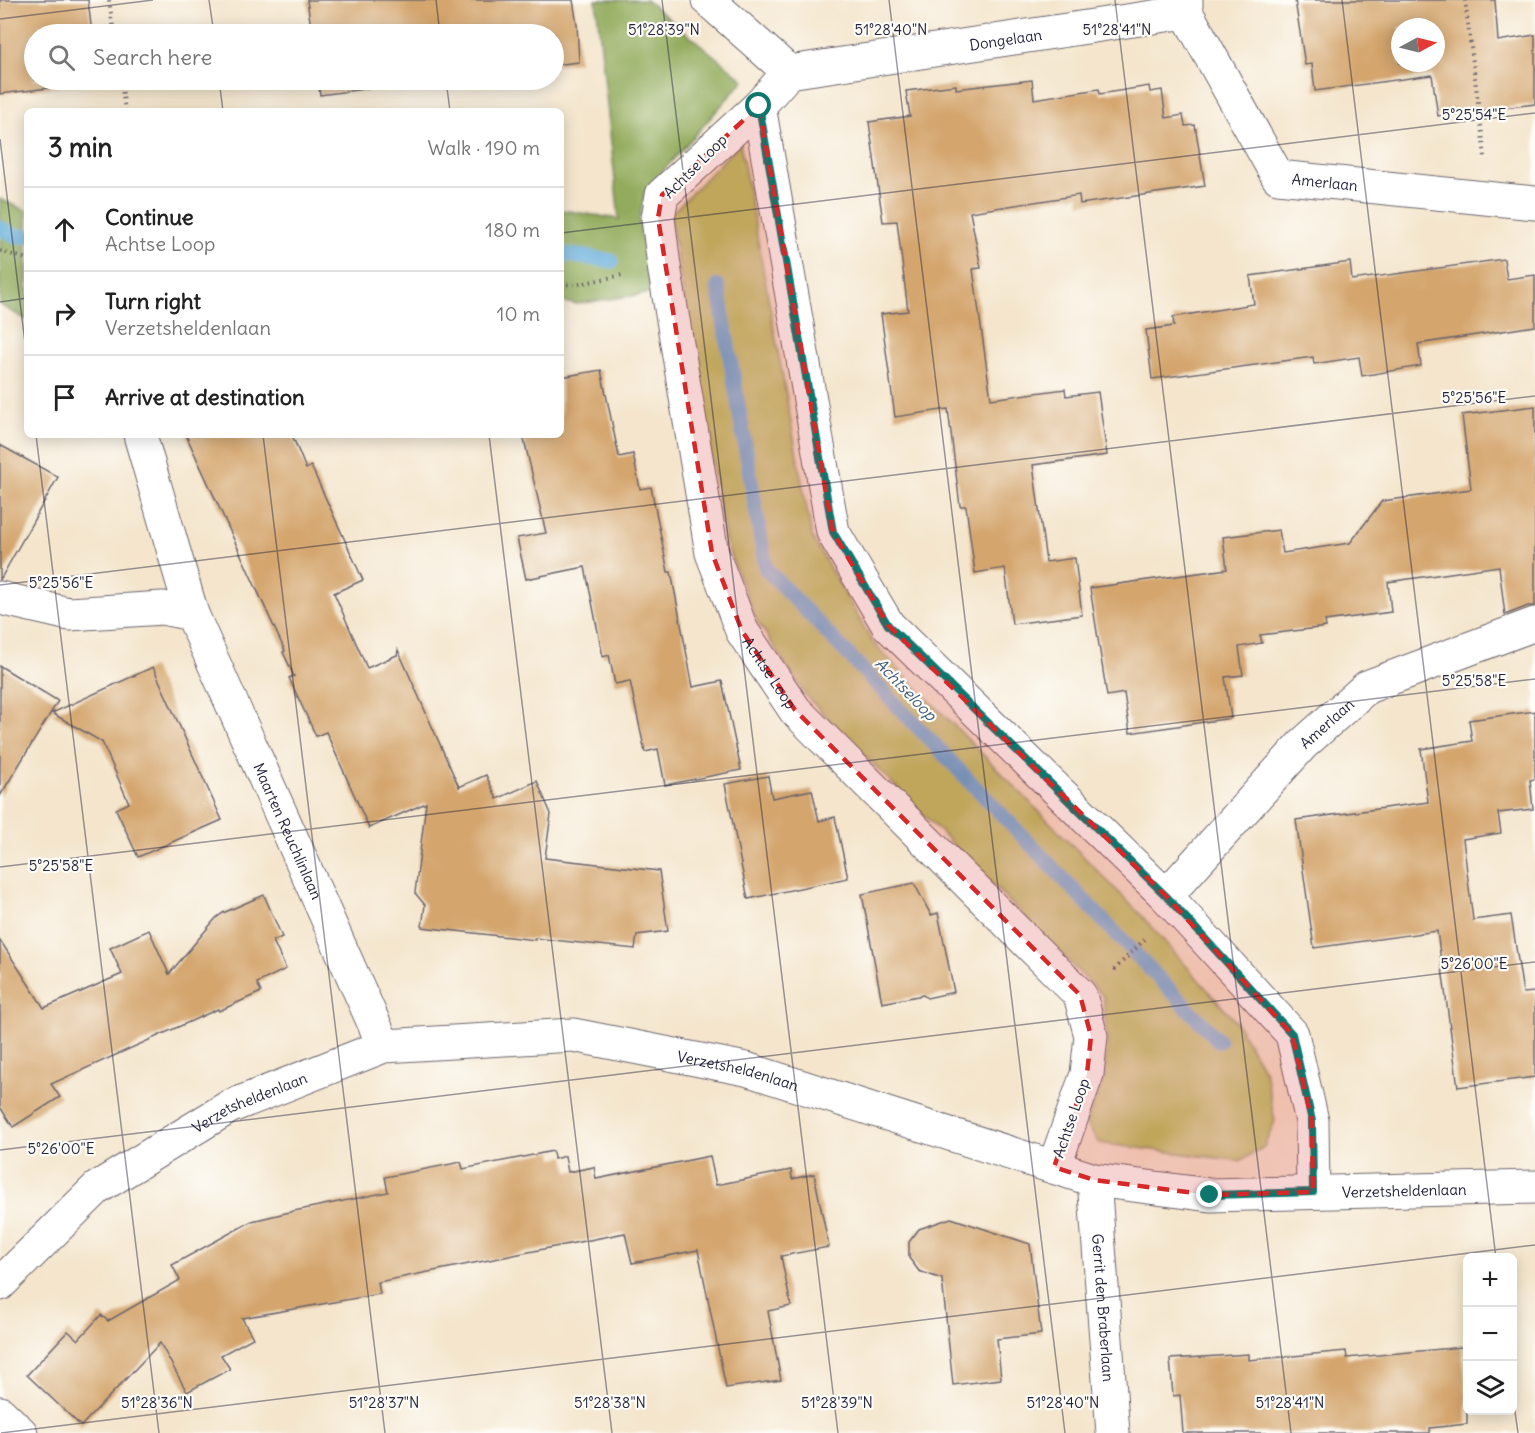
<!DOCTYPE html>
<html lang="en">
<head>
<meta charset="utf-8">
<style>
	:root { --surface:#fff; --page:#f2f2f2; --text:#222; --muted:#767676; --line:#e0e0e0 }
	body { margin:0; font-family:Delius,sans-serif; background:var(--page); color:var(--text) }
	.controls { position:absolute; right:18px; bottom:18px; display:grid; overflow:hidden; border-radius:9px; box-shadow:0 3px 15px #0003 }
	.controls button { width:54px; height:54px; display:grid; place-items:center; padding:0; border:0; border-bottom:2px solid var(--line); background:var(--surface); color:var(--text); font:30px sans-serif }
	.compass { position:absolute; left:1391px; top:18px; width:54px; height:54px; border-radius:50%; background:var(--surface); box-shadow:0 3px 15px #0003; rotate:83deg }
	.stop { position:absolute; width:18px; height:18px; margin:-14px; border:4px solid #0f766e; border-radius:50%; background:#fff }
	.stop.end { background:#0f766e; border-color:#fff; box-shadow:0 2px 6px #0008 }
	.list { margin:0; padding:0; list-style:none }
	h2 { display:flex; justify-content:space-between; align-items:center; height:78px; margin:0; padding:0 24px; font-size:26px }
	h2 small { font-size:20px; font-weight:400; color:var(--muted) }
	.list li { display:grid; grid-template-columns:39px 1fr auto; gap:18px; align-items:center; box-sizing:border-box; height:84px; padding:0 24px; border-top:2px solid var(--line) }
	.list b { display:block; font-size:22px; white-space:nowrap }
	.list p { margin:0; font-size:20px; white-space:nowrap; color:var(--muted) }
	.list em { font-size:20px; font-style:normal; color:var(--muted) }
	.icon { flex:none; width:33px; height:33px; fill:none; stroke:currentColor; stroke-width:2; stroke-linecap:round; stroke-linejoin:round }
	.map { position:relative; flex:none; width:1535px; height:1433px; overflow:hidden }
	.search { position:absolute; background:var(--surface); box-shadow:0 3px 15px #0003; left:24px; top:24px; width:540px; height:66px; display:flex; align-items:center; gap:15px; box-sizing:border-box; padding:0 21px; border-radius:33px; color:var(--muted); font-size:22px }
	.panel { position:absolute; background:var(--surface); box-shadow:0 3px 15px #0003; left:24px; top:108px; width:540px; height:330px; border-radius:9px }
	.map>svg:first-child { display:block }
</style>
</head>
<body>
<div class="map">
<svg width="1535" height="1433" viewBox="0 0 1535 1433">
	<rect width="100%" height="100%" fill="#fdfcf7"/>
	<filter id="ink" filterUnits="userSpaceOnUse"><feTurbulence type="fractalNoise" baseFrequency=".0167" numOctaves="2"/><feDisplacementMap in="SourceGraphic" scale="12" xChannelSelector="R" yChannelSelector="G"/><feConvolveMatrix kernelMatrix="1 2 1 2 8 2 1 2 1" color-interpolation-filters="sRGB"/></filter>
	<filter id="wash" filterUnits="userSpaceOnUse"><feTurbulence type="fractalNoise" baseFrequency=".008" numOctaves="4" result="noise"/><feDisplacementMap in="SourceGraphic" scale="24" xChannelSelector="R" yChannelSelector="G"/><feGaussianBlur stdDeviation="1.35" result="paint"/><feColorMatrix in="noise" values="0 0 0 0 0 0 0 0 0 0 0 0 0 0 0 0 0 1.4 0 .05"/><feComposite in="paint" operator="in"/></filter>
	<g filter="url(#wash)">
		<rect width="100%" height="100%" fill="#f4e5cc"/>
		<!-- green -->
		<path fill="#b9c668" stroke="#6e7452" stroke-width="1.5" d="M740 143 812 537 873 643 1141 915 1236 1022 1265 1072 1275 1121 1264 1147 1240 1161 1099 1143 1086 1124 1105 1076 1107 1038 1103 996 807 697 756 619 726 544 670 215Z"/>
		<!-- forest -->
		<g fill="#92ab5c" stroke="#5a664c" stroke-width="1.5">
			<path d="M596 0H646L744 80 646 190 639 219 650 293 577 304 561 302V210L619 219Z"/>
			<path d="M0 199 27 211V320L0 305Z"/>
		</g>
		<g fill="none" stroke-linecap="round" stroke-linejoin="round">
			<!-- stream -->
			<g stroke="#61abd9" stroke-width="15">
				<path d="M0 228 15 236H27"/>
				<path d="M561 254 612 261"/>
				<path d="M718 286 766 569 1219 1041"/>
			</g>
		</g>
		<g id="blocks">
			<!-- building -->
			<g fill="#d4a56d" fill-rule="evenodd">
				<path d="M0 0H88L92 34H34V80H98V82L0 94Z"/>
				<path d="M307 0H573L577 25 579 62 554 65V34H312Z"/>
				<path d="M1295 0H1495L1498 41 1535 35V104L1438 116 1432 75 1315 91 1312 64 1305 65ZM1400 27H1436V63H1400Z"/>
				<path d="M318 80H432L320 95Z"/>
				<path d="M1032 80 1034 99 1099 89 1100 94 1149 86 1150 92 1162 90 1166 118 1183 115 1185 126 1195 125 1205 186 1080 204 1079 195 970 212 981 268 973 269 991 399 1065 389 1066 396 1098 392 1107 455 1033 465 1046 562 1075 558 1082 615 1012 624 1005 568 975 573 966 506H960L948 409 895 417 881 314 908 311 897 221 883 222 869 122 910 116 906 91 956 85V89Z"/>
				<path d="M1504 259 1507 279 1535 275V326L1418 344 1421 366 1362 376 1359 357 1314 364 1313 357 1152 379 1146 330 1174 326 1173 317 1254 304 1250 276 1350 262 1352 280Z"/>
				<path d="M601 370 619 457 633 454 640 489 651 487 668 572H671L693 687 722 681 741 770 665 785 658 749 645 752 630 681 615 684 609 655 603 657 585 567 526 579 517 538 546 533 523 435H561V377Z"/>
				<path d="M1535 406V606H1528L1505 615 1499 566 1388 582 1391 612 1325 621 1326 627 1260 635 1262 643 1239 647 1243 675 1225 677 1231 718 1130 733 1124 693 1107 696 1090 588 1227 569 1223 537 1279 530 1283 553 1350 543 1382 501 1471 489 1462 415Z"/>
				<path d="M186 435H292L306 469 311 466 363 580 334 593 367 668 397 655V656L398 650 459 787 486 775 497 799 537 781 551 814 545 858 659 871 668 931 637 935 635 949 535 938V940L422 927 425 905 415 893 426 803 369 828 326 732 316 736 289 678 294 676 283 652 285 651Z"/>
				<path d="M0 445 58 477 0 580Z"/>
				<path d="M0 666 58 701 0 796Z"/>
				<path d="M153 667 222 820 138 857 116 809 129 803 102 742 52 713Z"/>
				<path d="M1535 711V779L1530 780 1533 809 1498 813 1501 833 1463 839 1473 920 1511 915 1523 993 1535 992V1077L1458 1087 1437 931 1314 948 1296 820 1428 802 1421 749 1472 741 1469 720Z"/>
				<path d="M768 776 772 798 812 790 819 821 835 817 848 878 748 899 725 784Z"/>
				<path d="M914 883 931 915 938 913 954 992 927 998 923 995 882 1003 862 894Z"/>
				<path d="M264 895 282 937 273 941 286 969 257 983 261 992 219 1011 218 1009 51 1084 60 1097 13 1127 0 1107V940L44 1008 122 974 110 948 149 930 169 974 216 918 223 913Z"/>
				<path d="M553 1151 554 1159 565 1156 568 1172 594 1167 596 1179 710 1156 716 1185 791 1170 792 1179 814 1174 829 1247 781 1256 791 1306 768 1311 781 1380 726 1388 698 1250 632 1263 625 1233 378 1282 380 1294 242 1318 253 1338 221 1355 230 1369 187 1392 160 1343 81 1426 27 1375 68 1331 78 1340 101 1315 108 1321 180 1280 172 1265 252 1221 294 1211 388 1192 385 1177 461 1162 463 1169Z"/>
				<path d="M951 1218 1030 1244 1041 1334 997 1339 1001 1379 953 1385 942 1279 919 1271 909 1258V1242L919 1229Z"/>
				<path d="M1462 1347 1467 1399V1424L1430 1428V1433H1183L1180 1395 1173 1396 1170 1359 1249 1354V1360L1346 1351 1347 1358Z"/>
			</g>
		</g>
	</g>
	<g filter="url(#ink)">
		<use href="#blocks" fill-opacity="0" stroke="#6c666e" stroke-width="1.5"/>
		<g fill="none" stroke-linecap="round" stroke-linejoin="round">
			<defs>
				<g id="minor">
					<path d="M708 0 789 72 759 106 833 532 888 625 1166 896 1292 1034 1312 1121 1313 1192"/>
					<path id="s1" d="M1186 0V12L1278 177 1535 203"/>
					<path id="s2" d="M789 72 1186 12"/>
					<path id="s3" d="M759 106 662 195 658 218 664 266 712 553 742 631 795 710 1080 995 1091 1036 1087 1074 1054 1167"/>
					<path d="M140 435 192 614"/>
					<path id="s4" d="M0 598 69 614 163 608 192 614 384 1046"/>
					<path id="s5" d="M1166 896 1302 745 1367 687 1535 624"/>
					<path id="s6" d="M1094 1180 1113 1433"/>
					<path d="M0 1413 21 1433"/>
				</g>
				<g id="tertiary">
					<path id="s7" d="M0 1284 97 1188 229 1107 384 1046 573 1035 746 1069 1094 1180 1210 1195 1535 1187"/>
				</g>
			</defs>
			<!-- minor casing -->
			<use href="#minor" stroke="#6c666e" stroke-width="35"/>
			<!-- tertiary casing -->
			<use href="#tertiary" stroke="#6c666e" stroke-width="35"/>
			<!-- path -->
			<g stroke="#6c666e" stroke-width="4" stroke-dasharray="1.5 4.5" stroke-linecap="butt">
				<path d="M109 0 114 34"/>
				<path d="M1465 0 1485 157"/>
				<path d="M121 80 125 111"/>
				<path d="M0 251 27 259"/>
				<path d="M561 284 575 285 622 275"/>
				<path d="M1114 970 1147 937"/>
			</g>
			<!-- minor -->
			<use href="#minor" stroke="#fff" stroke-width="33"/>
			<!-- tertiary -->
			<use href="#tertiary" stroke="#fff" stroke-width="33"/>
		</g>
	</g>
	<g fill="none" stroke-linecap="round" stroke-linejoin="round" filter="url(#ink)">
		<!-- route -->
		<path stroke="#0f766e" stroke-width="8" d="M759 106 833 532 888 625 1166 896 1292 1034 1312 1121 1313 1192 1210 1195"/>
	</g>
	<!-- marked area -->
	<path fill="#d62828" fill-opacity="0.2" stroke="#d62828" stroke-width="4.5" stroke-dasharray="12 8" stroke-linejoin="round" d="M759 106 833 532 888 625 1166 896 1292 1034 1312 1121 1313 1192 1210 1195 1094 1180 1054 1167 1087 1074 1091 1036 1080 995 795 710 742 631 712 553 658 218 662 195Z"/>
	<!-- ticks -->
	<path fill="none" stroke="#22223b" stroke-width="1.5" stroke-opacity="0.45" d="M209 0 214 34M436 0 440 34M662 0 838 1433M889 0 1065 1433M1115 0 1291 1433M1342 0 1496 1258M0 19 153 0M219 80 223 111M446 80 450 111M0 139 27 359M561 233 1535 113M0 302 27 298M36 435 159 1433M263 435 385 1433M489 435 612 1433M0 585 1535 396M0 867 1535 679M0 1150 1535 962M1512 1390 1518 1433M1 1433 1535 1245"/>
	<g text-anchor="middle" dominant-baseline="central" stroke-width="4.5" stroke-linejoin="round" paint-order="stroke">
		<!-- street labels -->
		<g font-size="15" fill="#22223b" stroke="#fdfcf7">
			<text stroke="none"><textPath href="#s2" startOffset="219">Dongelaan</textPath></text>
			<text transform="translate(695 166) rotate(-45)">Achtse Loop</text>
			<text stroke="none"><textPath href="#s1" startOffset="248">Amerlaan</textPath></text>
			<text stroke="none"><textPath href="#s3" startOffset="628">Achtse Loop</textPath></text>
			<text stroke="none"><textPath href="#s5" startOffset="236">Amerlaan</textPath></text>
			<text stroke="none"><textPath href="#s4" startOffset="432">Maarten Reuchlinlaan</textPath></text>
			<text stroke="none"><textPath href="#s7" startOffset="816">Verzetsheldenlaan</textPath></text>
			<text stroke="none"><textPath href="#s7" startOffset="312">Verzetsheldenlaan</textPath></text>
			<text transform="translate(1071 1118) rotate(-71)">Achtse Loop</text>
			<text stroke="none"><textPath href="#s7" startOffset="1500">Verzetsheldenlaan</textPath></text>
			<text stroke="none"><textPath href="#s6" startOffset="128">Gerrit den Braberlaan</textPath></text>
		</g>
		<!-- water labels -->
		<g font-size="16" font-style="italic" fill="#3b597a" stroke="#fdfcf7">
			<text transform="translate(906 689) rotate(46)">Achtseloop</text>
		</g>
	</g>
	<g font-size="15" text-anchor="middle" fill="#22223b" stroke="#fdfcf7" stroke-width="4.5" stroke-linejoin="round" paint-order="stroke">
		<text x="664" y="35">51°28'39"N</text>
		<text x="891" y="35">51°28'40"N</text>
		<text x="1117" y="35">51°28'41"N</text>
		<text x="1474" y="120">5°25'54"E</text>
		<text x="1474" y="403">5°25'56"E</text>
		<text x="61" y="588">5°25'56"E</text>
		<text x="1474" y="686">5°25'58"E</text>
		<text x="61" y="871">5°25'58"E</text>
		<text x="1474" y="969">5°26'00"E</text>
		<text x="61" y="1154">5°26'00"E</text>
		<text x="157" y="1408">51°28'36"N</text>
		<text x="384" y="1408">51°28'37"N</text>
		<text x="610" y="1408">51°28'38"N</text>
		<text x="837" y="1408">51°28'39"N</text>
		<text x="1063" y="1408">51°28'40"N</text>
		<text x="1290" y="1408">51°28'41"N</text>
	</g>
</svg>
<div class="controls">
<button>+</button>
<button>−</button>
<button><svg class="icon" aria-label="layers" viewBox="0 0 24 24"><path d="M12 4l9 5-9 5-9-5zM3 14l9 5 9-5"/></svg></button>
</div>
<svg class="compass" viewBox="-18 -18 36 36"><path d="M0-13l5 13h-10z" fill="#e53935"/><path d="M0 13l5-13h-10z" fill="#767676"/></svg>
<div class="stop" style="left:759px;top:106px"></div>
<div class="stop end" style="left:1210px;top:1195px"></div>
<div class="search"><svg class="icon" aria-label="search" viewBox="0 0 24 24"><circle cx="10" cy="10" r="6"/><path d="M15 15l6 6"/></svg>Search here</div>
<section class="panel">
<h2>3 min<small>Walk · 190 m</small></h2>
<ul class="list">
<li><svg class="icon" aria-label="ahead" viewBox="0 0 24 24"><path d="M12 20V5M6 11l6-6 6 6"/></svg><div><b>Continue</b><p>Achtse Loop</p></div><em>180 m</em></li>
<li><svg class="icon" aria-label="right" viewBox="0 0 24 24"><path d="M7 20v-9h11M14 6l5 5-5 5"/></svg><div><b>Turn right</b><p>Verzetsheldenlaan</p></div><em>10 m</em></li>
<li><svg class="icon" aria-label="arrive" viewBox="0 0 24 24"><path d="M6 21V4h12l-3 4 3 4H6"/></svg><div><b>Arrive at destination</b></div></li>
</ul>
</section>
</div>
</body>
</html>
